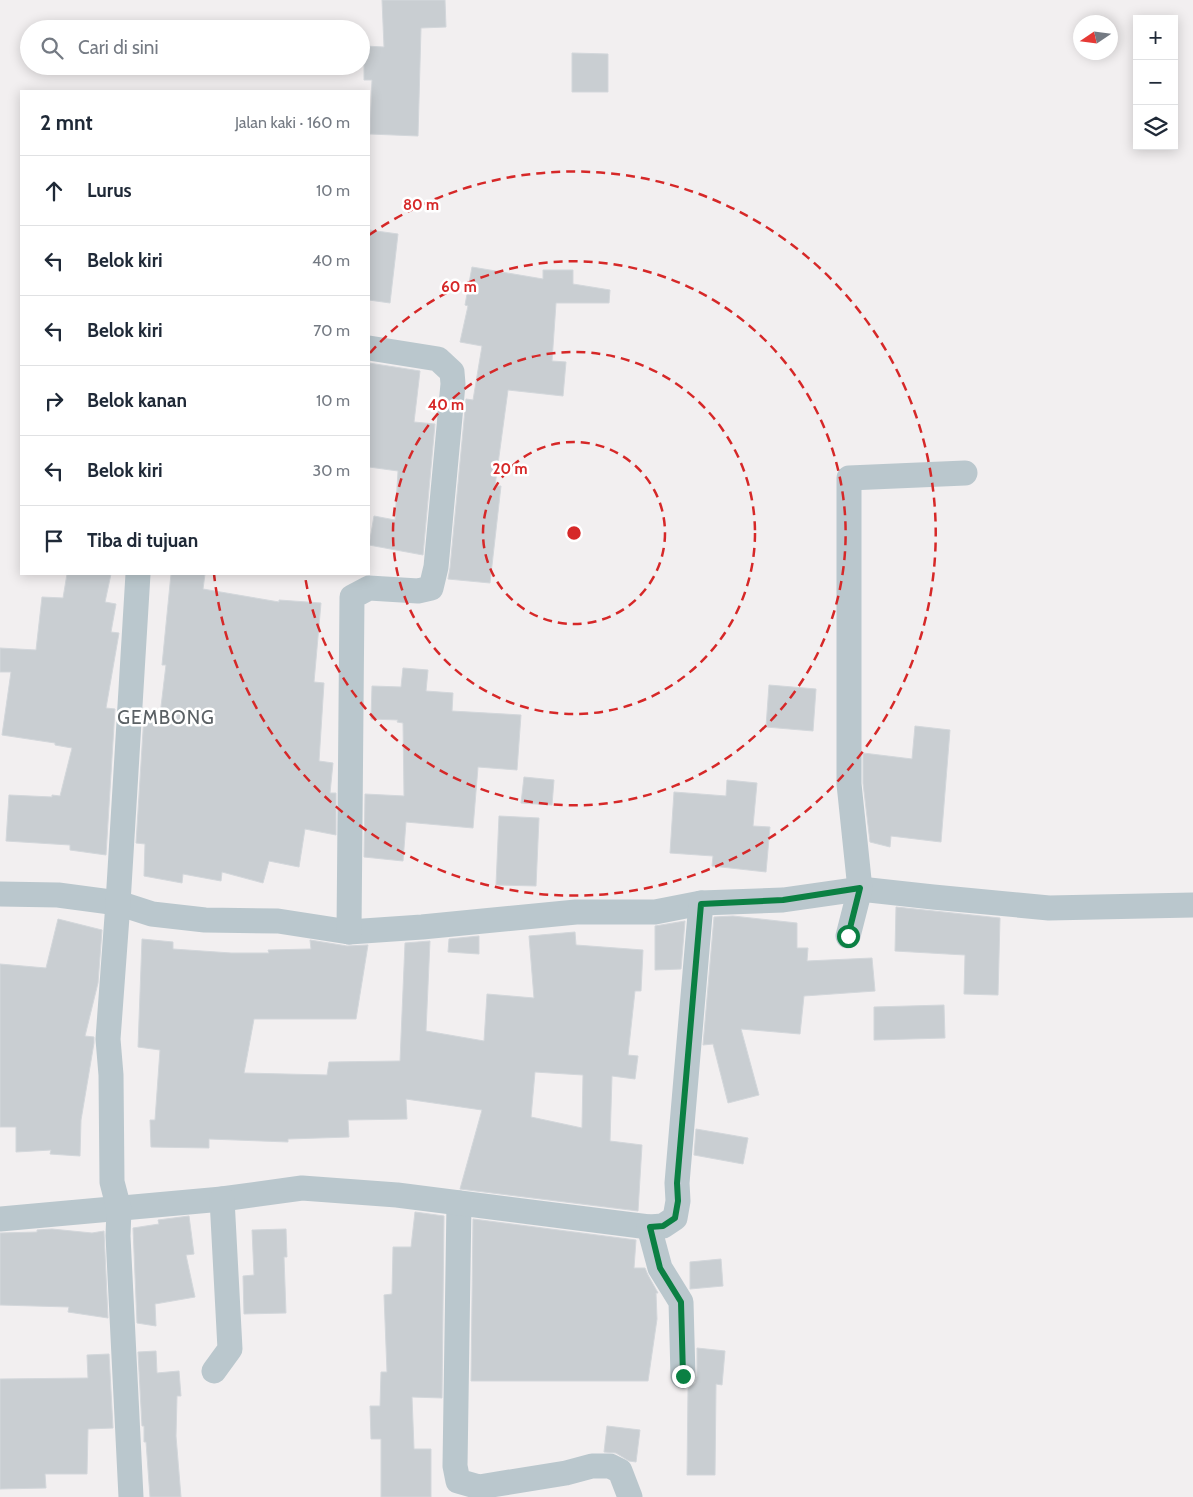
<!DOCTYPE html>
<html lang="id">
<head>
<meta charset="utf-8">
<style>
	:root { --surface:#fff; --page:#f2f2f3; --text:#1f2937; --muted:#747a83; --line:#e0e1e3 }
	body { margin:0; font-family:Cabin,sans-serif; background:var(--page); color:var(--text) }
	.controls { position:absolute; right:15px; top:15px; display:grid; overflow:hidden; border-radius:0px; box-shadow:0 2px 12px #0003 }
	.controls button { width:45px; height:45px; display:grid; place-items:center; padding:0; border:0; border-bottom:1px solid var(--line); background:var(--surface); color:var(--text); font:25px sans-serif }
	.compass { position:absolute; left:1073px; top:15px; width:45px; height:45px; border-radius:50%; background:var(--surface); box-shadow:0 2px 12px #0003; rotate:257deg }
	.stop { position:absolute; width:15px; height:15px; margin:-11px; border:4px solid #0b8043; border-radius:50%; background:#fff }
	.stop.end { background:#0b8043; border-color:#fff; box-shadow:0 1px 5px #0008 }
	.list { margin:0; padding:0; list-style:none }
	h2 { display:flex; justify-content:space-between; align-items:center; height:65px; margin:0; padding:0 20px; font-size:21px }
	h2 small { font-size:16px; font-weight:400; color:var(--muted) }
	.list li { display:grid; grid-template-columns:32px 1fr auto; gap:15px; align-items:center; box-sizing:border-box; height:70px; padding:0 20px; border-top:1px solid var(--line) }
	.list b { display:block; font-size:19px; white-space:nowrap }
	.list em { font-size:16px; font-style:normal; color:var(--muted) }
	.icon { flex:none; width:28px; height:28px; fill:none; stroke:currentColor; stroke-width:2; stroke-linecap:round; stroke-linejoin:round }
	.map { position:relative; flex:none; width:1193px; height:1497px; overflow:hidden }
	.search { position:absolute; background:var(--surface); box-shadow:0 2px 12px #0003; left:20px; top:20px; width:350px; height:55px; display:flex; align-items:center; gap:12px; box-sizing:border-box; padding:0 18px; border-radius:28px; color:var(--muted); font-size:19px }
	.panel { position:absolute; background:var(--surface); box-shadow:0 2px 12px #0003; left:20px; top:90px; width:350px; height:485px; border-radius:0px }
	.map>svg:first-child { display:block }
</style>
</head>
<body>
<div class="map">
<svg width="1193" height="1497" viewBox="0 0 1193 1497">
	<rect width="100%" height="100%" fill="#f2eff0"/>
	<!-- building -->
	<g fill="#c9ced2" stroke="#d3d7db" fill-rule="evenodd">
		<path d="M382 0H445L446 27 421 28 418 136 370 134 372 80H364V46L384 47Z"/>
		<path d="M572 53 608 54V92H572Z"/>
		<path d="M369 230 398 234 390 303 369 300Z"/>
		<path d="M472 267 543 279V270H573V284L610 290 609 303H556L552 361 566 362 563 396 508 390 495 486H501L490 583 448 579 450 568 466 399 473 400 482 346 460 342 468 306 465 305Z"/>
		<path d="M369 363 420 371 414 422 435 424 423 555 369 545 374 516 395 520 398 471 369 467Z"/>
		<path d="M67 574H111L105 602 116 604 111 632 119 633 106 708 115 709 106 855 70 850V845L6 841 9 795 52 797V795L60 796 72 748 55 745V743L2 735 11 672H0V648L36 650 42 597 63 598Z"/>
		<path d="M171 574H205L203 589 279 602V600L321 603 314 682 324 683 319 761 333 763 330 793H336V835L305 829 299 867 269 861 263 883 222 872 221 881 183 874 182 883 144 876 145 844 136 843 144 715 153 716V714L160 715 166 665H162Z"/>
		<path d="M403 668 428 670 426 691 453 693 452 711 521 715 517 770 478 767 473 828 406 822 403 861 364 857 365 794 404 796 403 723 397 722 398 720 371 719 372 686 401 687Z"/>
		<path d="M769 685 816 689 813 731 766 727Z"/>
		<path d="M915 726 950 730 941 842 891 836 890 847 870 842 863 783V753L912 759Z"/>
		<path d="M524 777 554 780 552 805 521 803Z"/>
		<path d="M727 780 757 783 753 826 770 827 766 872 712 866 713 856 670 853 674 792 726 796Z"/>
		<path d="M499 816 539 818 536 886 496 885Z"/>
		<path d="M896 907 1000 918 998 995 964 994 965 955 895 951Z"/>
		<path d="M733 916 797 923V948H808L807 961 872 958 875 991 804 996 800 1034 741 1029 759 1095 728 1103 713 1044 703 1045 714 917Z"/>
		<path d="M58 919 102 930 98 983 85 1036 94 1037V1043L81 1120 80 1156 50 1154 51 1150 16 1152V1127H0V964L46 968Z"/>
		<path d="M685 921 681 969 655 970V926Z"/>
		<path d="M575 932 576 945 643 950 641 991H635L628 1055 638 1056 635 1079 612 1076 610 1141 642 1145 638 1211 460 1189 482 1110 406 1099 407 1119 348 1120 349 1137 288 1139V1142L209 1139V1148L151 1147 150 1120H155L160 1050 138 1047 142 939 173 942V949L231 953H269L268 950 311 949 310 940 347 946 368 945 356 1019H254L244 1073 327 1075 329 1062 400 1061 405 943 430 941 426 1031 484 1041 487 994 534 998 529 936ZM535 1072 583 1075 582 1128 531 1117Z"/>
		<path d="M479 936V954L448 952 449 939Z"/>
		<path d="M944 1005 945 1038 874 1040V1007Z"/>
		<path d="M696 1129 748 1138 743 1164 694 1155Z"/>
		<path d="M415 1212 444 1216 442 1398 412 1397 414 1449H431V1497H381V1439H371L370 1406H380L381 1372H387L384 1295 392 1294 393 1247H411Z"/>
		<path d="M189 1216 194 1254 186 1255 195 1297 155 1304 156 1326 137 1323 133 1228 159 1224 158 1220Z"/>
		<path d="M473 1219 636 1240 634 1268H645L648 1275 658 1293H656L657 1319 648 1381H471Z"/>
		<path d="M52 1229 92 1233 104 1231 108 1318 68 1312 69 1307 0 1305V1233L37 1232V1230Z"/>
		<path d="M286 1229 287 1257H284L286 1313 244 1314 243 1276 254 1275 252 1230Z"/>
		<path d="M721 1259 723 1286 690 1289V1262Z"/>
		<path d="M697 1348 725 1351 722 1385 716 1384 715 1475H687L688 1389 695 1383 697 1376Z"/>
		<path d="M156 1351 157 1373 179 1371 181 1396H177L176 1436 181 1497H150L146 1442H144V1426H142L138 1352Z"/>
		<path d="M109 1354 113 1428 88 1429 87 1474H45L46 1488 0 1489V1379L88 1378 87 1355Z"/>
		<path d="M607 1426 640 1430 636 1462 629 1461 616 1453 604 1452Z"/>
	</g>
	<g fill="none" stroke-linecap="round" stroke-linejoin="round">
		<!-- minor -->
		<g stroke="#bac7cd" stroke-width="25">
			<path d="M0 894 58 895 118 903 152 914 205 920 278 921 349 932 422 927 576 912H655L701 903 783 900 860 889 933 897 1049 908 1193 905"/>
			<path d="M349 932 352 597 369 588 418 591 431 588 436 567 453 384 452 372 438 359 369 348"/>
			<path d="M848 936 860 889 849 784V478L965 473"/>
			<path d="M459 1203 455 1466 458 1481 479 1487 566 1473 592 1466H610L620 1471 630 1497"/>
			<path d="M0 1219 222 1199 302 1188 397 1195 649 1227 663 1226 675 1218 678 1201 677 1183 701 903"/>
			<path d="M649 1227 660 1268 681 1302 683 1376"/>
			<path d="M214 1371 230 1349 222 1199"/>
			<path d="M131 1497 118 1236 119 1209 112 1182 111 1075 108 1039 118 903 138 574"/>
		</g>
	</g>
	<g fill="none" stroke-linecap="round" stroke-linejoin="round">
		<!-- route -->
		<path stroke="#0b8043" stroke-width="6" d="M683 1376 681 1302 660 1268 650 1227 663 1226 675 1218 678 1201 677 1183 701 904 783 900 860 888 848 936"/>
	</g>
	<!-- distance rings -->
	<g fill="none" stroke="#d62828" stroke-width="2.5" stroke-dasharray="9 6">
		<circle cx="574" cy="533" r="91"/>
		<circle cx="574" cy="533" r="181"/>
		<path d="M370 353A272 272 0 1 1 305 576"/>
		<path d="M369 235A362 362 0 1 1 214 574"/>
	</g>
	<g text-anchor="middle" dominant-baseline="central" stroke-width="5" stroke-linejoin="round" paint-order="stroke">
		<!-- quarter labels -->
		<g font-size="19" letter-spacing="1" fill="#5b6165" stroke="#fff">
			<text x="166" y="717">GEMBONG</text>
		</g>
	</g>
	<circle cx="574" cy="533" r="8" fill="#d62828" stroke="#fff" stroke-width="2.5"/>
	<g font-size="15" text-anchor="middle" font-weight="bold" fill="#d62828" stroke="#fff" stroke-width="5" stroke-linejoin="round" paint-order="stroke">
		<text x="421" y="210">80 m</text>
		<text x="459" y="292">60 m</text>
		<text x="446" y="410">40 m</text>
		<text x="510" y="474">20 m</text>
	</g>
</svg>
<div class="controls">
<button>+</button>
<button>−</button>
<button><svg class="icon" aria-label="layers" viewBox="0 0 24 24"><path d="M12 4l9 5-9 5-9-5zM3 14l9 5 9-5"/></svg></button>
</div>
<svg class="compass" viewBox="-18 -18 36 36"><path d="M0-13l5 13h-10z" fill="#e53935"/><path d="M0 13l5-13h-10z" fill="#747a83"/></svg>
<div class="stop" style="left:848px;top:936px"></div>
<div class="stop end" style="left:683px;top:1376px"></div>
<div class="search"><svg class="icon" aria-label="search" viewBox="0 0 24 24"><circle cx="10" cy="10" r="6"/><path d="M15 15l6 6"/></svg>Cari di sini</div>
<section class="panel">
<h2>2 mnt<small>Jalan kaki · 160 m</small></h2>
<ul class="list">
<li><svg class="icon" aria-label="ahead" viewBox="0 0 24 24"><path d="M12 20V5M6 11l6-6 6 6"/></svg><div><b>Lurus</b></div><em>10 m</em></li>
<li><svg class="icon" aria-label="left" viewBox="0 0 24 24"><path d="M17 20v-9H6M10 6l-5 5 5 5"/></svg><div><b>Belok kiri</b></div><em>40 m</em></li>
<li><svg class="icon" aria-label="left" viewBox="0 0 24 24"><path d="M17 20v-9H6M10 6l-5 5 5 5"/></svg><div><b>Belok kiri</b></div><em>70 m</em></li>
<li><svg class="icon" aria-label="right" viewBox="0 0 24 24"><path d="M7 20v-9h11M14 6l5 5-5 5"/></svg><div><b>Belok kanan</b></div><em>10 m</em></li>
<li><svg class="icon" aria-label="left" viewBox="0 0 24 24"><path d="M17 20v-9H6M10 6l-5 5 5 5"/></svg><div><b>Belok kiri</b></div><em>30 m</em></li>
<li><svg class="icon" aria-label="arrive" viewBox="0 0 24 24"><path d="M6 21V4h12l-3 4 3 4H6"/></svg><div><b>Tiba di tujuan</b></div></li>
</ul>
</section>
</div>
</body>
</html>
